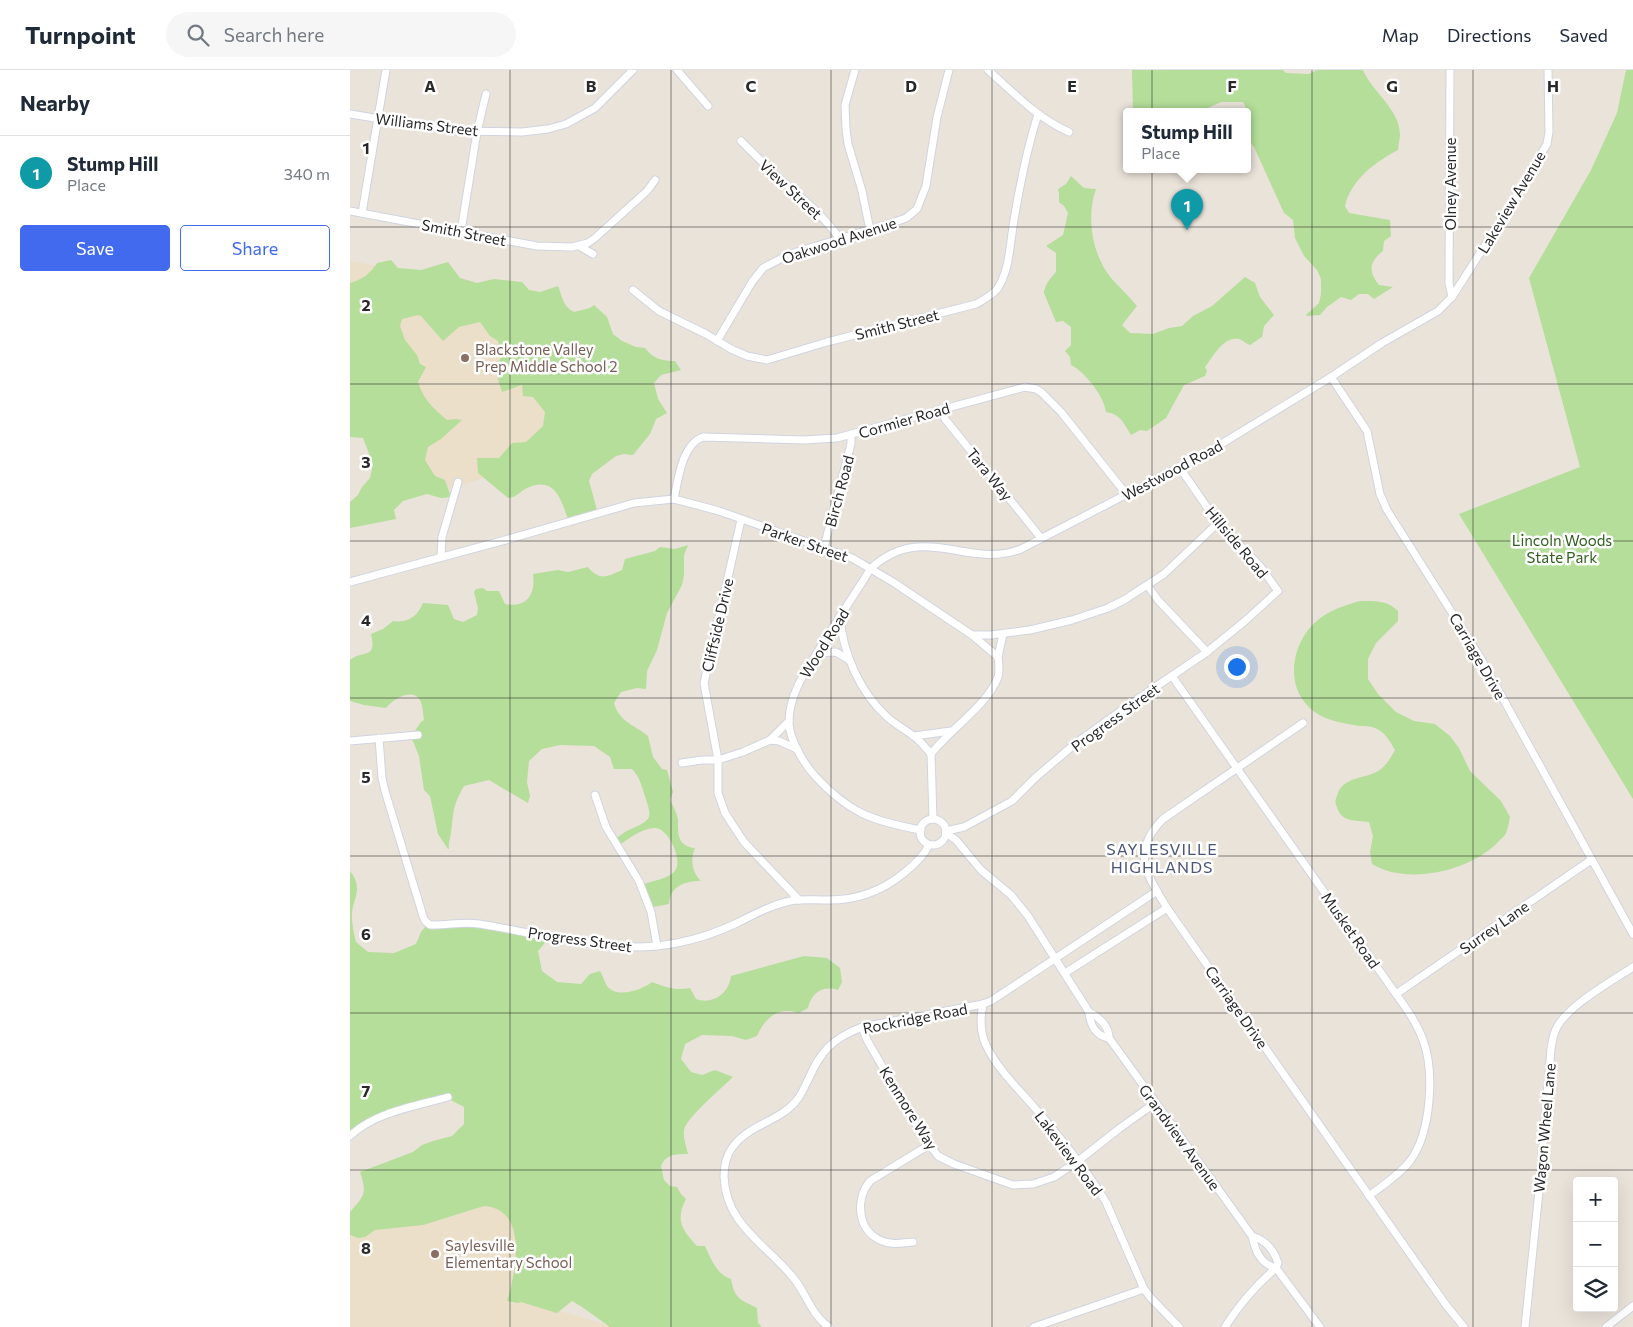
<!DOCTYPE html>
<html lang="en">
<head>
<meta charset="utf-8">
<style>
	:root { --surface:#fff; --page:#f6f6f7; --text:#1f2937; --muted:#747a83; --line:#e0e1e3; --accent:#426aef }
	body { margin:0; font-family:Commissioner,sans-serif; background:var(--page); color:var(--text) }
	.controls { position:absolute; right:15px; bottom:15px; display:grid; overflow:hidden; border-radius:5px; box-shadow:0 5px 20px #0002 }
	.controls button { width:45px; height:45px; display:grid; place-items:center; padding:0; border:0; border-bottom:1px solid var(--line); background:var(--surface); color:var(--text); font:25px sans-serif }
	.you { position:absolute; left:886px; top:596px; width:18px; height:18px; margin:-12px; border:4px solid #fff; border-radius:50%; background:#1a73e8; box-shadow:0 0 0 8px #1a73e833 }
	.badge { display:grid; place-items:center; width:32px; height:32px; border-radius:50%; background:var(--accent); color:#fff; font-size:16px; font-weight:700 }
	.pin { position:absolute; translate:-50% -41px; filter:drop-shadow(0 1px 2px #0008) }
	.pin::after { content:''; position:absolute; top:26px; width:18px; height:15px; background:inherit; clip-path:polygon(0 0,100% 0,50% 100%) }
	.popup { position:absolute; left:773px; top:38px; width:128px; height:65px; box-sizing:border-box; display:grid; place-content:center; border-radius:5px; background:var(--surface); filter:drop-shadow(0 1px 4px #0005); font-size:16px; white-space:nowrap; color:var(--muted) }
	.popup b { font-size:19px; color:var(--text) }
	.popup::after { content:''; position:absolute; left:50%; top:100%; margin-left:-10px; border:10px solid transparent; border-top-color:var(--surface) }
	.list { margin:0; padding:0; list-style:none }
	h2 { display:flex; justify-content:space-between; align-items:center; height:65px; margin:0; padding:0 20px; font-size:21px }
	h2 small { font-size:16px; font-weight:400; color:var(--muted) }
	.list li { display:grid; grid-template-columns:32px 1fr auto; gap:15px; align-items:center; box-sizing:border-box; height:75px; padding:0 20px; border-top:1px solid var(--line) }
	.list b { display:block; font-size:19px; white-space:nowrap }
	.list p { margin:0; font-size:16px; white-space:nowrap; color:var(--muted) }
	.list em { font-size:16px; font-style:normal; color:var(--muted) }
	.actions { display:flex; gap:10px; padding:15px 20px }
	.actions a { flex:1; padding:11px 0; border:1px solid var(--accent); border-radius:5px; text-align:center; font-size:18px; color:var(--accent) }
	.actions .main { background:var(--accent); color:#fff }
	.icon { flex:none; width:28px; height:28px; fill:none; stroke:currentColor; stroke-width:2; stroke-linecap:round; stroke-linejoin:round }
	.map { position:relative; flex:none; width:1283px; height:1257px; overflow:hidden }
	header { display:flex; align-items:center; gap:30px; box-sizing:border-box; height:70px; padding:0 25px; background:var(--surface); border-bottom:1px solid var(--line) }
	header strong { font-size:24px }
	nav { display:flex; gap:28px; margin-inline-start:auto; font-size:18px }
	.search { width:350px; height:45px; background:var(--page); display:flex; align-items:center; gap:12px; box-sizing:border-box; padding:0 18px; border-radius:28px; color:var(--muted); font-size:19px }
	main { display:flex }
	aside { flex:1; background:var(--surface) }
	.map>svg:first-child { display:block }
</style>
</head>
<body>
<header>
<strong>Turnpoint</strong>
<div class="search"><svg class="icon" aria-label="search" viewBox="0 0 24 24"><circle cx="10" cy="10" r="6"/><path d="M15 15l6 6"/></svg>Search here</div>
<nav><a>Map</a><a>Directions</a><a>Saved</a></nav>
</header>
<main>
<aside>
<h2>Nearby<small></small></h2>
<ul class="list">
<li><span class="badge" style="background:#0f9aa8">1</span><div><b>Stump Hill</b><p>Place</p></div><em>340 m</em></li>
</ul>
<div class="actions"><a class="main">Save</a><a>Share</a></div>
</aside>
<div class="map">
<svg width="1283" height="1257" viewBox="0 0 1283 1257">
	<rect width="100%" height="100%" fill="#eae3da"/>
	<!-- education -->
	<g fill="#ebdfca">
		<path d="M0 191 213 230 254 370 81 425 0 346Z"/>
		<path d="M168 1128 165 1228 265 1257H0V1149Z"/>
	</g>
	<!-- green -->
	<g fill="#b4de99">
		<path d="M782 0H933L936 3 959 4 967 0H1013C1022 22 1049 38 1050 64 1050 69 1048 75 1048 80 1025 92 1001 110 995 136L999 143 1040 150 1041 166 1034 171 1033 181C1019 192 1018 201 1029 215L1043 217 1024 229 1018 224H1009L1001 230 991 227 977 237 970 245 957 246 956 245 969 233 971 224V209L967 200 954 186 945 168 943 150 934 143 904 77C891 60 903 49 893 32H871L851 41H783Z"/>
		<path d="M1276 0H1283V729L1109 444 1230 397 1179 208 1241 100 1267 43Z"/>
		<path d="M721 106 734 118 746 119C736 146 742 185 761 208 769 217 779 226 787 236L772 255 780 263 803 264 819 258 832 256 843 246 862 236 895 207 905 213 910 227 924 245 914 256 912 267 900 275C897 274 892 270 889 269 873 266 863 287 855 297L857 301 855 306 834 315 816 348 797 361 790 360 781 365C774 353 770 344 756 342 754 326 735 302 721 295L720 287 715 281 721 275V257L713 251 706 252 694 223C694 216 701 207 706 202V183L696 176 713 165 718 143 714 136 709 132V124L708 119 716 114Z"/>
		<path d="M41 190 48 198 71 200 98 192 110 208 127 213 144 209 172 212 179 220 190 222 208 216C212 226 213 237 224 242L240 238 244 235 257 247 263 264 272 271 286 277 295 278C303 289 313 291 325 291L331 300 311 305 304 313 308 329 317 343 306 349 300 364 283 385 274 384 266 386 242 404 239 411 247 440 218 449C210 427 204 405 175 419 167 424 167 427 158 428L128 403 127 388H149L162 373 176 372 193 356 195 342 183 327 173 326 172 315 152 322 144 296 153 286 148 271 140 266 130 252 109 257 93 271 71 246 68 245 52 249 50 256 55 270 67 285 70 294 76 297 68 312C74 330 82 337 97 350L106 349 112 350 91 369 78 377 75 390 85 406 95 410 101 427 91 428 77 424 53 431 44 440 46 449 0 458V432L8 425 12 417 20 408 23 394 13 368 0 367V213C13 209 20 204 27 193Z"/>
		<path d="M338 475 334 485V505L332 515 317 543 307 580 297 601 296 619 287 618 271 622 264 633C269 652 285 655 298 666L303 687 312 699 317 700 323 722 320 730C323 736 327 743 328 750 328 763 327 776 345 778 340 790 342 802 351 811 335 811 320 816 319 834L299 838 292 815C301 811 317 809 324 802 334 793 320 760 306 758 293 757 278 769 268 776L265 769C270 766 275 761 281 759 305 749 301 746 294 723 291 714 289 706 282 699H264L260 687 244 676 210 675 192 679 179 691 177 712 180 726 178 733 139 710 114 716C102 737 104 741 101 763 100 769 98 773 99 779H98L88 764 80 726 74 720 69 686 63 671 60 668 71 652 74 650C73 644 73 635 70 630 62 617 42 630 36 638L14 635 0 631V590C14 579 27 590 21 564L33 559 43 551C58 553 67 547 73 533L98 535 104 549 113 552 127 545 128 538 124 522 126 519 133 518 137 521H149L155 534C177 538 186 524 183 504L208 500 218 502 238 497C250 512 258 506 272 500L275 489 305 481 310 477 325 479Z"/>
		<path d="M1010 531C1025 531 1037 530 1048 541V551L1026 573 1018 589V609L1028 624 1046 642 1064 651 1085 654 1100 666 1109 678 1120 701 1151 731 1160 747C1159 752 1158 758 1156 763 1155 766 1151 769 1149 771 1121 801 1058 816 1022 794L1020 782 1023 766 1019 752C1005 750 992 753 987 737 985 733 985 730 987 726 992 705 1017 710 1031 699 1038 693 1041 687 1045 680 1040 671 1035 662 1025 658 1020 656 1014 656 1010 656 991 653 970 650 957 635 934 611 944 569 968 550 979 540 996 535 1010 531Z"/>
		<path d="M0 801C15 820 1 830 2 847 2 856 4 864 6 872L18 882 44 883 66 874 71 862 79 852 122 850 201 866 188 881 192 901 207 912 231 914 240 904 250 901C253 906 254 911 257 916 267 929 292 920 302 912 316 917 325 921 340 918L346 929C362 935 379 924 381 906L454 886 477 888 490 898 492 912 488 920C473 915 461 923 458 938L449 943C428 936 415 948 407 966L396 970 382 966 352 965 335 974 331 989 341 1002 352 1005 365 1000 383 1007C373 1017 336 1048 334 1060 333 1068 336 1076 338 1084 326 1084 316 1084 311 1096L314 1110 320 1116 327 1117 331 1124 336 1129C325 1150 332 1160 347 1176H355C361 1189 367 1205 381 1209 385 1230 390 1229 407 1238L408 1253 412 1257H260L232 1237 222 1231 207 1243 171 1232 168 1233 157 1231C166 1202 179 1139 134 1136L73 1155 25 1160 15 1167 8 1168 0 1165V1142C15 1125 17 1124 10 1102L63 1082 72 1075 83 1071 102 1066 114 1054V1037L95 1027 36 1043 0 1063Z"/>
	</g>
	<g fill="none" stroke-linecap="round" stroke-linejoin="round">
		<defs>
			<g id="street">
				<path d="M327 0 358 36"/>
				<path d="M505 0 495 35 496 59 498 74 512 121 520 160"/>
				<path d="M638 0C663 22 687 48 719 62"/>
				<path d="M1100 0 1099 213 1102 227"/>
				<path d="M0 44 104 61 172 62 198 59 216 54 245 38 283 0"/>
				<path d="M391 71C403 83 415 95 427 106 450 126 472 144 490 169"/>
				<path d="M0 141 187 176 222 177 238 173 245 168 297 121 305 110"/>
				<path d="M12 143 36 0"/>
				<path d="M111 161 127 62 136 24"/>
				<path d="M229 176 243 184"/>
				<path d="M283 220 309 241 356 264 381 279 397 286 417 290 477 272 626 234C633 230 643 225 648 218 660 199 660 172 664 150 670 114 677 79 688 44"/>
				<path d="M367 271 402 212 413 198 440 184 545 152 556 148 567 139 576 116 587 47 599 0"/>
				<path d="M981 307 1017 361 1030 424 1037 440 1130 587 1283 864"/>
				<path d="M590 339 595 349 691 468"/>
				<path d="M324 429C328 410 332 374 353 367L454 370 487 368 675 317 686 319 691 322 711 342 777 425"/>
				<path d="M391 450 354 613 368 690V723L375 743 394 772 449 830"/>
				<path d="M474 477 501 374V364"/>
				<path d="M91 487 92 467 108 412"/>
				<path d="M0 512 159 469 284 433 324 429 369 441 502 488 543 512 622 565H641L680 560 722 550 758 538 774 530 814 504 868 453"/>
				<path d="M798 516 808 530 857 582"/>
				<path d="M490 547C493 584 510 622 537 647 546 655 556 660 565 667 571 672 576 678 581 684"/>
				<path d="M467 583 486 582 499 590"/>
				<path d="M648 587 653 564"/>
				<path d="M822 606 1046 924C1056 938 1067 953 1073 970 1085 1002 1081 1063 1060 1091 1049 1105 1033 1115 1019 1126"/>
				<path d="M953 653 813 749C780 782 797 805 817 838L1096 1235 1114 1257"/>
				<path d="M564 666 601 661"/>
				<path d="M29 668 32 708 35 721 73 846 75 851 80 855C96 856 112 851 129 854 194 864 261 886 327 873 348 869 368 862 387 853 405 844 421 835 440 831 451 829 462 830 474 830 504 831 531 822 554 803 564 795 574 786 579 775"/>
				<path d="M420 670 439 651"/>
				<path d="M0 671 68 665"/>
				<path d="M581 684C600 659 638 635 648 607 650 601 649 594 648 587L622 565"/>
				<path d="M581 684 583 749"/>
				<path d="M332 693 352 690H368L393 682 420 670 429 671 447 679"/>
				<path d="M245 725 256 757 289 811 301 842 307 876"/>
				<circle cx="583" cy="762" r="13"/>
				<path d="M571 760C522 751 499 743 465 706 454 694 439 669 439 652 439 626 454 603 467 583 479 564 490 546 502 528 508 518 515 509 520 499 573 450 617 500 671 479L858 382 981 307 1032 273 1088 241 1102 227 1159 138 1197 74 1199 62 1198 0"/>
				<path d="M596 761 614 757 662 731 685 708 726 673 776 637 857 582 895 551 928 521 910 496 868 453 830 398"/>
				<path d="M596 763 606 770 631 800 661 825 678 846 739 942C740 955 746 966 759 968"/>
				<path d="M715 903 817 838"/>
				<path d="M1046 924 1241 790"/>
				<path d="M633 934C630 948 630 962 636 975 648 1001 672 1022 690 1044 714 1072 737 1101 756 1132L794 1219 801 1228 829 1257"/>
				<path d="M739 942C749 947 759 956 759 968L902 1166C905 1180 910 1194 926 1198L970 1257"/>
				<path d="M512 957 517 970 572 1065 588 1086 604 1094 663 1115 683 1114 704 1107 728 1091 770 1058 805 1033"/>
				<path d="M0 1066C25 1042 66 1036 98 1027"/>
				<path d="M902 1166C915 1170 924 1180 928 1193L926 1198"/>
				<path d="M563 1172C552 1173 542 1175 532 1171 507 1161 505 1129 520 1111L579 1075"/>
				<path d="M479 1257C460 1244 456 1221 441 1205 414 1173 376 1154 374 1107 374 1097 376 1086 382 1078 397 1055 429 1052 446 1031 452 1025 455 1015 459 1008 471 980 484 968 512 957L633 934 641 931 807 821"/>
				<path d="M684 1257 794 1219"/>
				<path d="M875 1257C889 1235 906 1215 926 1198"/>
				<path d="M1175 1257 1189 1121 1201 979C1202 972 1203 964 1207 957 1219 935 1262 911 1283 897"/>
				<path d="M1256 1257 1283 1236"/>
			</g>
		</defs>
		<!-- street casing -->
		<use href="#street" stroke="#d0d4e0" stroke-width="9"/>
		<!-- street -->
		<use href="#street" stroke="#fff" stroke-width="7"/>
	</g>
	<!-- grid -->
	<path fill="none" stroke="#282828" stroke-width="1" stroke-opacity="0.55" d="M160 0V1257M321 0V1257M481 0V1257M642 0V1257M802 0V1257M962 0V1257M1123 0V1257M0 157H1283M0 314H1283M0 471H1283M0 628H1283M0 786H1283M0 943H1283M0 1100H1283"/>
	<!-- markers -->
	<g fill="#8d6e63" stroke="#fff" stroke-width="2">
		<circle cx="115" cy="288" r="5"/>
		<circle cx="85" cy="1184" r="5"/>
	</g>
	<g text-anchor="middle" dominant-baseline="central" stroke-width="5" stroke-linejoin="round" paint-order="stroke">
		<!-- street labels -->
		<g font-size="15" fill="#282828" stroke="#fff">
			<text transform="translate(77 54) rotate(7)">Williams Street</text>
			<text transform="translate(1100 114) rotate(-90)">Olney Avenue</text>
			<text transform="translate(441 119) rotate(43)">View Street</text>
			<text transform="translate(1161 132) rotate(-59)">Lakeview Avenue</text>
			<text transform="translate(114 162) rotate(11)">Smith Street</text>
			<text transform="translate(489 170) rotate(-18)">Oakwood Avenue</text>
			<text transform="translate(547 254) rotate(-14)">Smith Street</text>
			<text transform="translate(554 350) rotate(-16)">Cormier Road</text>
			<text transform="translate(822 400) rotate(-28)">Westwood Road</text>
			<text transform="translate(640 404) rotate(51)">Tara Way</text>
			<text transform="translate(489 421) rotate(-75)">Birch Road</text>
			<text transform="translate(455 472) rotate(19)">Parker Street</text>
			<text transform="translate(887 472) rotate(50)">Hillside Road</text>
			<text transform="translate(367 555) rotate(-77)">Cliffside Drive</text>
			<text transform="translate(474 573) rotate(-58)">Wood Road</text>
			<text transform="translate(1128 586) rotate(60)">Carriage Drive</text>
			<text transform="translate(765 647) rotate(-36)">Progress Street</text>
			<text transform="translate(1144 857) rotate(-35)">Surrey Lane</text>
			<text transform="translate(1001 860) rotate(55)">Musket Road</text>
			<text transform="translate(230 869) rotate(8)">Progress Street</text>
			<text transform="translate(887 937) rotate(55)">Carriage Drive</text>
			<text transform="translate(565 948) rotate(-11)">Rockridge Road</text>
			<text transform="translate(559 1038) rotate(58)">Kenmore Way</text>
			<text transform="translate(1194 1058) rotate(-85)">Wagon Wheel Lane</text>
			<text transform="translate(830 1067) rotate(54)">Grandview Avenue</text>
			<text transform="translate(719 1083) rotate(53)">Lakeview Road</text>
		</g>
		<!-- education labels -->
		<g font-size="15" fill="#785e54" stroke="#fff" text-anchor="start">
			<text x="125" y="279">Blackstone Valley<tspan x="125" dy="17">Prep Middle School 2</tspan></text>
			<text x="95" y="1175">Saylesville<tspan x="95" dy="17">Elementary School</tspan></text>
		</g>
		<!-- park labels -->
		<g font-size="15" fill="#2e601d" stroke="#fff">
			<text x="1212" y="470">Lincoln Woods<tspan x="1212" dy="17">State Park</tspan></text>
		</g>
		<!-- neighbourhood labels -->
		<g font-size="16" letter-spacing="1" fill="#4b5576" stroke="#fff">
			<text x="812" y="778">SAYLESVILLE<tspan x="812" dy="18">HIGHLANDS</tspan></text>
		</g>
	</g>
	<g font-size="16" text-anchor="middle" font-weight="bold" fill="#282828" stroke="#fff" stroke-width="5" stroke-linejoin="round" paint-order="stroke">
		<text x="80" y="22">A</text>
		<text x="241" y="22">B</text>
		<text x="401" y="22">C</text>
		<text x="561" y="22">D</text>
		<text x="722" y="22">E</text>
		<text x="882" y="22">F</text>
		<text x="1042" y="22">G</text>
		<text x="1203" y="22">H</text>
		<text x="16" y="84">1</text>
		<text x="16" y="241">2</text>
		<text x="16" y="398">3</text>
		<text x="16" y="556">4</text>
		<text x="16" y="713">5</text>
		<text x="16" y="870">6</text>
		<text x="16" y="1027">7</text>
		<text x="16" y="1184">8</text>
	</g>
</svg>
<div class="controls">
<button>+</button>
<button>−</button>
<button><svg class="icon" aria-label="layers" viewBox="0 0 24 24"><path d="M12 4l9 5-9 5-9-5zM3 14l9 5 9-5"/></svg></button>
</div>
<div class="you"></div>
<div class="pin badge" style="left:837px;top:160px;background:#0f9aa8">1</div>
<div class="popup"><b>Stump Hill</b>Place</div>
</div>
</main>
</body>
</html>
